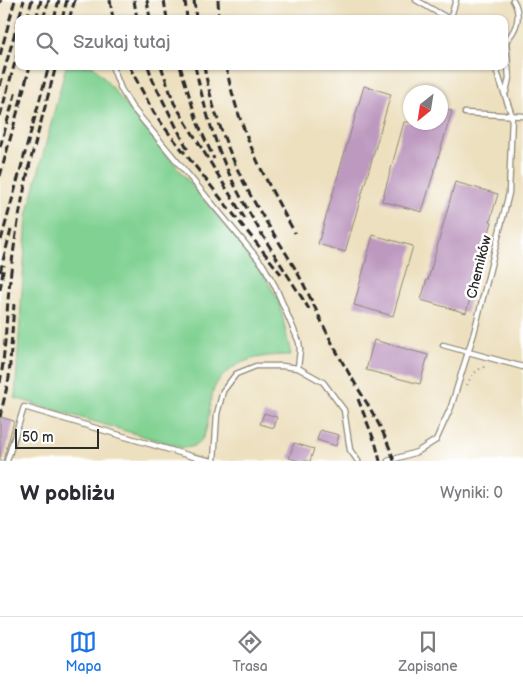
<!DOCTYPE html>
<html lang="pl">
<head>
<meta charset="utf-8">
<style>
	:root { --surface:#fff; --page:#f2f2f3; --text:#2b2b33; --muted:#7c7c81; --line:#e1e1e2; --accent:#1a73e8 }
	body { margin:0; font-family:"Balsamiq Sans",sans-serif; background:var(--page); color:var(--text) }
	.compass { position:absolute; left:403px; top:85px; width:45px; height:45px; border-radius:50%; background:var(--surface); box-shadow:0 1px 4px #0004; rotate:210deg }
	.scale { position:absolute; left:15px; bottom:12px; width:84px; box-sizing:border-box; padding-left:5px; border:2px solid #2b2b2b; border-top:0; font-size:14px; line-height:18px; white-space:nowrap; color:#2b2b2b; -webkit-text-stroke:4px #fff; paint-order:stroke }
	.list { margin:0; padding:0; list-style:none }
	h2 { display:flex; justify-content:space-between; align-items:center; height:65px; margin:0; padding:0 20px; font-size:21px }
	h2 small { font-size:16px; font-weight:400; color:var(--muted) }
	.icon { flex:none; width:28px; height:28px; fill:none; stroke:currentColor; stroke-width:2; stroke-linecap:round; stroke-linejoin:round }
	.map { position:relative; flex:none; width:523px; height:461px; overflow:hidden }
	.search { position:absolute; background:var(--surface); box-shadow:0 1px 4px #0004; left:15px; right:15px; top:15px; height:55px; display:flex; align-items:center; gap:12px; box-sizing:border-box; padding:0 18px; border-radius:10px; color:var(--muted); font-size:19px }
	.sheet { height:155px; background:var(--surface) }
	nav { display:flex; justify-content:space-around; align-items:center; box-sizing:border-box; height:70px; border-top:1px solid var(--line); background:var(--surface); font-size:14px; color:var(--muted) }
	nav a { display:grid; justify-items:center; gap:2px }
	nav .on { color:var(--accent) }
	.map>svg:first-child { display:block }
</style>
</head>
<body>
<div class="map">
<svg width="523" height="461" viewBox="0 0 523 461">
	<rect width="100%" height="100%" fill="#fff"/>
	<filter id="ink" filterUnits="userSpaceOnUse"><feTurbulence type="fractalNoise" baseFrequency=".02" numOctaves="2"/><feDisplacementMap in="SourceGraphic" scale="10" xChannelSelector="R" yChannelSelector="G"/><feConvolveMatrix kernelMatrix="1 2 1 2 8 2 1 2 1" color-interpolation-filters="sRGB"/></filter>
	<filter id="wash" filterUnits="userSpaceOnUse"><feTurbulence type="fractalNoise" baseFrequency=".0096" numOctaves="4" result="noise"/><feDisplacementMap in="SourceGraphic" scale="20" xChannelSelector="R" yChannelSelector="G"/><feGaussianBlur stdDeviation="1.12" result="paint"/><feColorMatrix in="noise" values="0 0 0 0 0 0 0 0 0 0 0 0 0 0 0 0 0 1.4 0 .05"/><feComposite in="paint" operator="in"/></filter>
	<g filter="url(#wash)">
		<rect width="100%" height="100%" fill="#ede0bf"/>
		<!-- green -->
		<path fill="#80d192" stroke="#567e5e" d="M66 66H94L260 268 279 301 291 355C263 355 235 358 217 383 203 404 217 448 183 448L15 398 27 216Z"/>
		<g id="blocks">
			<!-- building -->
			<g fill="#bd99c0">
				<path d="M364 86 391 94 345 252 318 244Z"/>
				<path d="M440 108 452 111 422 212 382 201 404 122H440Z"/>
				<path d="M455 182 498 194 490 221 492 222 466 313 421 300 427 279 428 280Z"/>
				<path d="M373 235 413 246 393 316 354 305Z"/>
				<path d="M374 340 428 355 420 384 366 370Z"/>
				<path d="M264 413 277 417 274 428 260 424Z"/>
				<path d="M0 417 14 421 3 461H0Z"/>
				<path d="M320 430 339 435 336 446 317 440Z"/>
				<path d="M294 443 314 449 310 461H300L289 458Z"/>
			</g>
		</g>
	</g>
	<g filter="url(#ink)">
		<use href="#blocks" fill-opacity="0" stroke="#8c8675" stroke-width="1"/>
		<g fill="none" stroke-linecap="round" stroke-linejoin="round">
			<defs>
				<g id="lane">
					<path d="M416 0 449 19"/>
					<path d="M452 19V13L456 0"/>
					<path d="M506 41 509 78 506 92"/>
					<path d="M505 42C517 30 522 15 513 0"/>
					<path d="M112 66 121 89 131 106 263 265 275 286 299 342 300 350 298 368"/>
					<path d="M465 113 523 116"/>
					<path d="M443 345 523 367"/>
					<path d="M7 461 24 407 194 457 212 461"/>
					<path d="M214 461 217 414 223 391 236 374 256 366H282L298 368 323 382 344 410 350 450 358 461"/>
					<path d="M388 461 417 452 436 440 451 407 474 333 509 193 512 116 495 66"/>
				</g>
			</defs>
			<!-- lane casing -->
			<use href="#lane" stroke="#8c8675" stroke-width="7"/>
			<!-- path -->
			<path stroke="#8c8675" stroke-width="2" stroke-dasharray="1 4" stroke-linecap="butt" d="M467 385C471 376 476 369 487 366"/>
			<!-- lane -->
			<use href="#lane" stroke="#fff" stroke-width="4.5"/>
			<!-- rail -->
			<g stroke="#2b2b2b" stroke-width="3" stroke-dasharray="8 4" stroke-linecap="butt">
				<path d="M110 0 113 19"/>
				<path d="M134 0 137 19"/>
				<path d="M147 0 150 19"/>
				<path d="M164 0 167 19"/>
				<path d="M185 0 187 19"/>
				<path d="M194 0 196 19"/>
				<path d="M218 0 219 19"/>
				<path d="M0 3 1 0"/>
				<path d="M27 19 32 0"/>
				<path d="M36 19 41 0"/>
				<path d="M43 19 49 0"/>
				<path d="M54 19 59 0"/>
				<path d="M62 19 67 0"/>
				<path d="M69 19 75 0"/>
				<path d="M0 55 15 0"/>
				<path d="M129 66 154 113 168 132 281 274"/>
				<path d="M148 66 153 81 188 150"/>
				<path d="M161 66 174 103 245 219"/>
				<path d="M180 66 198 124 214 159"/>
				<path d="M195 66C201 94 209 123 219 150 240 205 278 259 309 309"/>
				<path d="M204 66C212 111 230 158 252 198 266 223 283 247 297 272 312 299 323 327 338 354 357 390 382 421 394 461"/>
				<path d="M226 66C238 128 264 178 295 233"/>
				<path d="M0 86 24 0"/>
				<path d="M0 116 19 48"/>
				<path d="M0 147 16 91"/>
				<path d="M28 170 56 66"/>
				<path d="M0 176 30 66"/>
				<path d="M1 240 49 66"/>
				<path d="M0 272 11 230"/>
				<path d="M0 290 4 265"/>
				<path d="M0 383C6 349 6 314 10 280 14 241 21 202 30 163"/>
				<path d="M358 399 376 445 380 461"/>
				<path d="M0 417 9 378 14 304"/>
			</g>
		</g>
	</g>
	<g text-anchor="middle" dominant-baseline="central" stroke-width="5" stroke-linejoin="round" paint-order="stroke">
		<!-- street labels -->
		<g font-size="14" fill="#2b2b2b" stroke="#fff">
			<text transform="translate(479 267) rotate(-76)">Chemików</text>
		</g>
	</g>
</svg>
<svg class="compass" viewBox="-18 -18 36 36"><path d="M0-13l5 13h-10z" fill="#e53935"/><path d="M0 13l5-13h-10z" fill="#7c7c81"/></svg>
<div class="scale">50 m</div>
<div class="search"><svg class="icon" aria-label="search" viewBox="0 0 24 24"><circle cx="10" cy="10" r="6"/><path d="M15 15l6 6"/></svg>Szukaj tutaj</div>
</div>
<section class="sheet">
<h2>W pobliżu<small>Wyniki: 0</small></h2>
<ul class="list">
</ul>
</section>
<nav>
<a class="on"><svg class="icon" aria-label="map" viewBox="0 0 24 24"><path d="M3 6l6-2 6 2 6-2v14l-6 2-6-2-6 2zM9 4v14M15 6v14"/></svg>Mapa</a>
<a><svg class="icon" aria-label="directions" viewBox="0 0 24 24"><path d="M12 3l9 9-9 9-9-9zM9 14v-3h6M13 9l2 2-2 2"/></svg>Trasa</a>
<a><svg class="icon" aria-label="saved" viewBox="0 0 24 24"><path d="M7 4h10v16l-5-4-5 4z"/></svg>Zapisane</a>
</nav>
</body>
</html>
